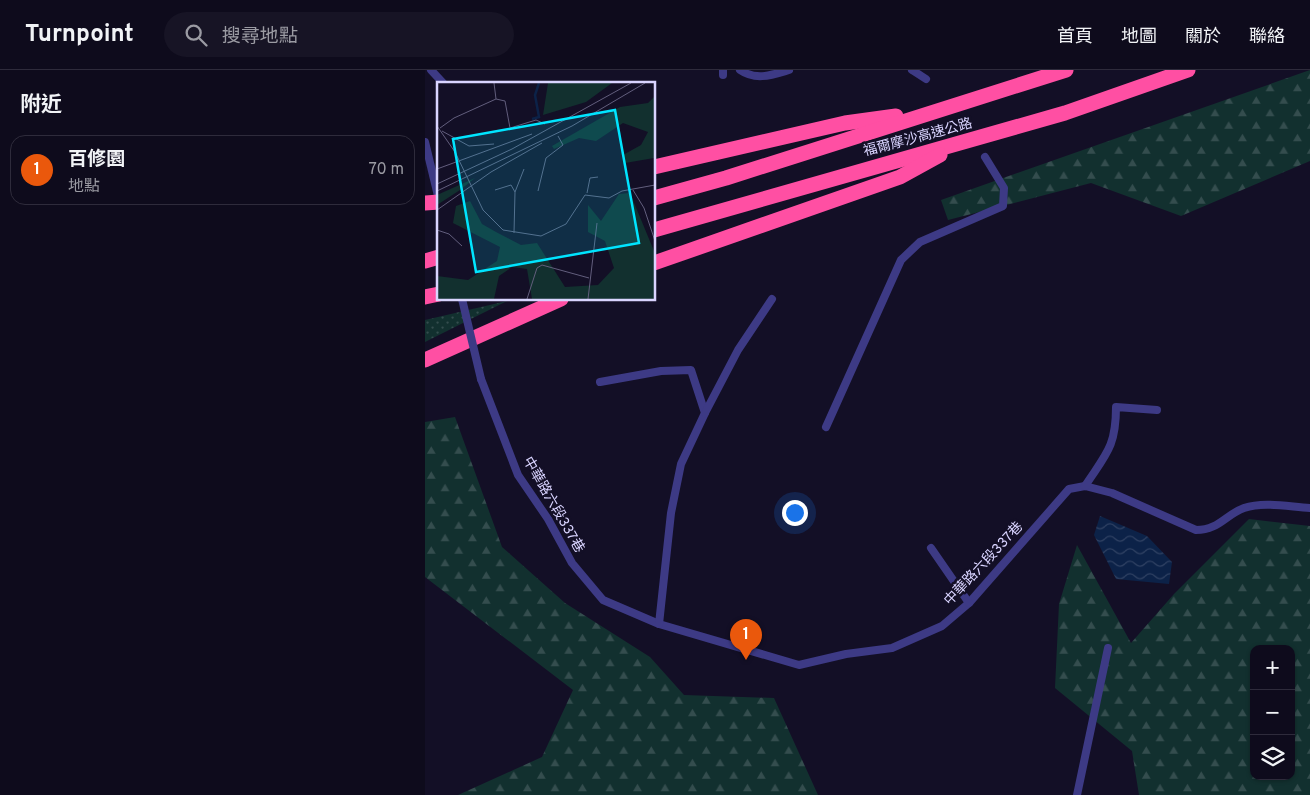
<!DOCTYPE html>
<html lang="zh-TW">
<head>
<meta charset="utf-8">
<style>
	:root { --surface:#0e0b1c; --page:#171425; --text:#f1f3f6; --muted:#9b9ba3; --line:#2e2b3b; --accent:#ea580c }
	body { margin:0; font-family:Overpass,"Noto Sans TC",sans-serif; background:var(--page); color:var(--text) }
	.controls { position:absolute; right:15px; bottom:15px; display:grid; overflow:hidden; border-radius:10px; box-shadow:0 1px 4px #0004 }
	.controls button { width:45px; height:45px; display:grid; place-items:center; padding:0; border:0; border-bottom:1px solid var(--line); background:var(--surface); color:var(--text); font:25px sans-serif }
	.you { position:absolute; left:369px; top:442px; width:18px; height:18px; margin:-12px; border:4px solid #fff; border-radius:50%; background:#1a73e8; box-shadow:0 0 0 8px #1a73e833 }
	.badge { display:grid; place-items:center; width:32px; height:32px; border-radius:50%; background:var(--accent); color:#fff; font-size:16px; font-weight:700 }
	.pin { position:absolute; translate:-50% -41px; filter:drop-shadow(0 1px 2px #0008) }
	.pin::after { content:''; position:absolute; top:26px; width:18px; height:15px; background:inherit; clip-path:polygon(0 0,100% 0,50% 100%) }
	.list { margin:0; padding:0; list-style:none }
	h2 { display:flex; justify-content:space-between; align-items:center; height:65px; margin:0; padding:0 20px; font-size:21px }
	h2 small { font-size:16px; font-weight:400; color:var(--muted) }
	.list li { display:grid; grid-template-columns:32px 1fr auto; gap:15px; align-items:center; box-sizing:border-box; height:70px; margin:0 10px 10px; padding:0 10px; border:1px solid var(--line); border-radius:15px }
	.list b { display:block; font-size:19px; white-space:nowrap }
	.list p { margin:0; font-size:16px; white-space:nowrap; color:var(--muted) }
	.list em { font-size:16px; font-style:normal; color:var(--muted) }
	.icon { flex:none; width:28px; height:28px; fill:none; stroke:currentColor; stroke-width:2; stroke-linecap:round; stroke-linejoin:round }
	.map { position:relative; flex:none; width:885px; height:725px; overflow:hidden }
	header { display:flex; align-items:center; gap:30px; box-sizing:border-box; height:70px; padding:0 25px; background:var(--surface); border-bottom:1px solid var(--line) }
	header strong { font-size:24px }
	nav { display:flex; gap:28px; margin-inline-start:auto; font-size:18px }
	.search { width:350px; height:45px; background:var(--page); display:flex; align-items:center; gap:12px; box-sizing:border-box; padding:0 18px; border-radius:28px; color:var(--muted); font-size:19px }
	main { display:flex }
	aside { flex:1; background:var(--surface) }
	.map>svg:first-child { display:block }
</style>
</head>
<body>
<header>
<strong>Turnpoint</strong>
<div class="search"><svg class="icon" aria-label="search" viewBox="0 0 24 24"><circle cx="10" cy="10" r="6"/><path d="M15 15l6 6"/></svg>搜尋地點</div>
<nav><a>首頁</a><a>地圖</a><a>關於</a><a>聯絡</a></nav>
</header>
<main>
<aside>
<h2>附近<small></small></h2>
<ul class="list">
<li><span class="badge">1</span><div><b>百修園</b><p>地點</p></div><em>70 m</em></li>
</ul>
</aside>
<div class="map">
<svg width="885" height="725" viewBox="0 0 885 725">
	<defs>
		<pattern id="grass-dots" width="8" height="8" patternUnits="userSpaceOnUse" patternTransform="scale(1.25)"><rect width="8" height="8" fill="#12302f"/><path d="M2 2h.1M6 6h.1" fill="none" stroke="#344d4e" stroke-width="1.8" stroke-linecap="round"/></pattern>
		<pattern id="forest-firs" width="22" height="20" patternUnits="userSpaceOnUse" patternTransform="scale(1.25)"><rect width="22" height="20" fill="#12302f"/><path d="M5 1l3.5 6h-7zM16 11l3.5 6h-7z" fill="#344d4e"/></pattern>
		<pattern id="water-waves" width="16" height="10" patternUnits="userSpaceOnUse" patternTransform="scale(1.25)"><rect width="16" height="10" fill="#0c2248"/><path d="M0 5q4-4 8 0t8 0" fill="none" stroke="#2f4163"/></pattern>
	</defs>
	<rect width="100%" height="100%" fill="#130f26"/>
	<!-- grass -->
	<path fill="url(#grass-dots)" d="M82 231 0 272V250Z"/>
	<!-- forest -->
	<g fill="url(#forest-firs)" fill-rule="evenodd">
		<path d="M885 0V91L756 146 666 113 523 150 516 130Z"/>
		<path d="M30 347 77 477 140 533 225 587 259 625 349 628 393 725H33L117 687 148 620 0 507V352Z"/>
		<path d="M824 449 885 456V725H714L707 681 630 618 634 534 652 475 706 573 749 524ZM829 579H866V706H829Z"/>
	</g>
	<!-- water -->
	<path fill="url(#water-waves)" d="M675 446 722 466 747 492 744 514 691 509 669 465Z"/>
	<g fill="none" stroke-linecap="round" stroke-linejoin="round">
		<!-- lane -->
		<g stroke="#3d3a85" stroke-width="8">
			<path d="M6 0 19 14"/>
			<path d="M315 0C331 11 347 5 364 0"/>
			<path d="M487 0 501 9"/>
			<path d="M298 5V0"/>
			<path d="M0 72 14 130"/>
			<path d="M56 309 93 405 123 449 147 493 178 530 234 554 374 595 421 584 467 578 517 556 544 533 644 419 660 416 687 423 771 460C794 460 800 445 819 438 839 431 865 437 885 438"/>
			<path d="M175 312 236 301 266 300 280 343 256 394 246 443 234 554"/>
			<path d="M280 343 313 280 347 229"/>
			<path d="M401 357 476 190 495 172 578 136 579 118 560 87"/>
			<path d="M660 416C681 384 691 377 691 337L732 340"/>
			<path d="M506 478 544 533"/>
			<path d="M652 725 683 578"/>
		</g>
		<!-- highway -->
		<g stroke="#ff4fa3" stroke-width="15">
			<path d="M229 97 420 53 471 46"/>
			<path d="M229 128 301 108 641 0"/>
			<path d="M0 133 14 132"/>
			<path d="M229 160 640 43 763 0"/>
			<path d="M0 191 14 187"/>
			<path d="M229 193 475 107 515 85"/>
			<path d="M0 227 14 224"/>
			<path d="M0 290 136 229"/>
		</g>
		<!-- lane-bridge -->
		<path stroke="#3d3a85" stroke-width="8" d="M37 229 56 309"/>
	</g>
	<g text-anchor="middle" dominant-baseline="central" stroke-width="5" stroke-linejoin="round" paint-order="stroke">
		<!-- street labels -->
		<g font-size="14" fill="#d9d4ff" stroke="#130f26">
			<text transform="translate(493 68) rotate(-15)">福爾摩沙高速公路</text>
			<text transform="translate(128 435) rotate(60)">中華路六段337巷</text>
			<text transform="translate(559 494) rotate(-47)">中華路六段337巷</text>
		</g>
	</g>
	<!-- overview -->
	<g transform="translate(12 12)">
		<rect width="218" height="218" fill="#130f26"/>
		<path d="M38 96 23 108 0 123V113Z" fill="#12302f"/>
		<path d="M111 1H175L149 20 106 33ZM217 15V76L188 81 186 73 204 63 211 50 186 41 159 59 142 56 117 67 115 64 183 25 211 21ZM193 111 217 169V217H95L90 187 75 185 62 194 57 217H0V194L31 198 60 179 63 165 16 141 19 124 33 119 45 142 59 150 84 163 100 161 128 205 161 203 177 186 168 159 151 150V123L164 139 182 112Z" fill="#12302f"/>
		<path fill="none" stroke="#0c2248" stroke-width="2.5" d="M95 37 102 35 98 13 102 1"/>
		<path fill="none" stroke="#625e7d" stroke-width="1" d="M57 1 59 17M0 44 18 70 46 128 66 148 104 154 129 142 148 113 172 116 185 109 218 103M3 46 17 36 59 17 68 19 73 46 99 38 108 42M5 49 32 64 57 62M0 87 95 52M0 102 75 67 194 1M58 108 74 103 78 110 77 151M196 108 207 126 218 159M0 109 135 44 208 1M101 109 109 76 126 63 121 54M78 110 87 87M150 111 153 96 161 95M0 128 54 90 105 61M0 148 12 152 25 164M90 217 100 186 105 183 152 196M151 217 160 141"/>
		<path fill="#00e5ff" fill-opacity="0.15" stroke="#00e5ff" stroke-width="2.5" d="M178 28 202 161 39 190 16 57Z"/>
		<rect width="218" height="218" fill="none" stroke="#d9d4ff" stroke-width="2.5"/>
	</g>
</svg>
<div class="controls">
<button>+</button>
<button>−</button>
<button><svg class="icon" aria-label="layers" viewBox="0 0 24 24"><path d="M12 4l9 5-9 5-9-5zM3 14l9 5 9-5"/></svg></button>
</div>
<div class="you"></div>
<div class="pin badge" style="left:321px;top:590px">1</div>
</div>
</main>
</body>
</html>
